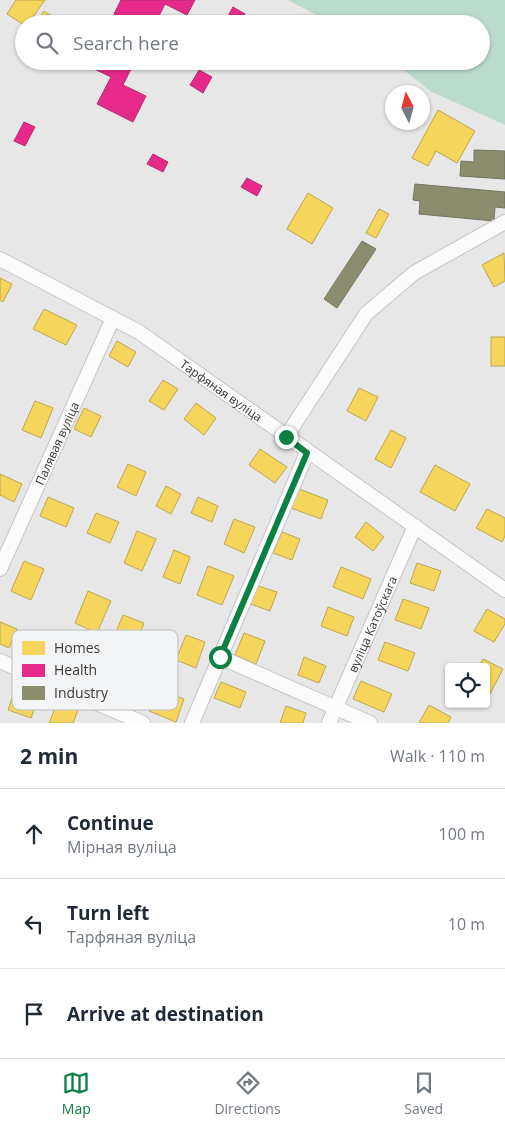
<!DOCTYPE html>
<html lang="en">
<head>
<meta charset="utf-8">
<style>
	:root { --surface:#fff; --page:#f6f6f7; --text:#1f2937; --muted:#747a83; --line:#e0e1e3; --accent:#0b8043 }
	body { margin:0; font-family:"Open Sans",sans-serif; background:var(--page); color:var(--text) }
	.controls { position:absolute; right:15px; bottom:15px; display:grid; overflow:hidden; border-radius:5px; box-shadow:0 1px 4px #0004 }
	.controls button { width:45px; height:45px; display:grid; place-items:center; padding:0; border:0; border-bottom:1px solid var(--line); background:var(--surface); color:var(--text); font:25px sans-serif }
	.compass { position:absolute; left:385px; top:85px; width:45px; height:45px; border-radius:50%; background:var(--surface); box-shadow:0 1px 4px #0004; rotate:354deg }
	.stop { position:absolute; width:15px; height:15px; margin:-11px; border:4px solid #0b8043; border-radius:50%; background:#fff }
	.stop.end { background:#0b8043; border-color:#fff; box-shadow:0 1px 5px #0008 }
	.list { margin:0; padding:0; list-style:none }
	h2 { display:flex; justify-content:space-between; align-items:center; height:65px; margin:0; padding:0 20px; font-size:21px }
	h2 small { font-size:16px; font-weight:400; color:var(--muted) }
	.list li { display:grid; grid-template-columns:32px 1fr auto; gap:15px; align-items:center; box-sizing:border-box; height:90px; padding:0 20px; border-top:1px solid var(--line) }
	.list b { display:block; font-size:19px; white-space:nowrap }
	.list p { margin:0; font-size:16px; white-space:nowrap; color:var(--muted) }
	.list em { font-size:16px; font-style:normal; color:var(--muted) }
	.icon { flex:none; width:28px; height:28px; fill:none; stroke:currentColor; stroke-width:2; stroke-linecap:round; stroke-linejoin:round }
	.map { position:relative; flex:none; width:505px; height:723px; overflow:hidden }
	.search { position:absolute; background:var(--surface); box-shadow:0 1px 4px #0004; left:15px; right:15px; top:15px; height:55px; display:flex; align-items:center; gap:12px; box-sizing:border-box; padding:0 18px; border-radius:28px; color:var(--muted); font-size:19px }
	.sheet { height:335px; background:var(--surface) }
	nav { display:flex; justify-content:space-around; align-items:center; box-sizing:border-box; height:70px; border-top:1px solid var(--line); background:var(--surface); font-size:14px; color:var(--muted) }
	nav a { display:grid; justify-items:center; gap:2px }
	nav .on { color:var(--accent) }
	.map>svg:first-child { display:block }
</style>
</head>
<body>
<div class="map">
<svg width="505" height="723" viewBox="0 0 505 723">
	<rect width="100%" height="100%" fill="#e7e7e7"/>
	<!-- green -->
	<path fill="#bbdccc" d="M288 0H505V125L432 92 392 61H481V24H333Z"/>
	<!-- homes -->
	<g fill="#f6d55c" stroke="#bda651">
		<path d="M16 0H45L28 24 24 25 7 14Z"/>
		<path d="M44 11 62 23 61 24H35Z"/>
		<path d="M438 110 475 131 457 163 436 151 428 166 412 158Z"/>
		<path d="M308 193 333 208 312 244 287 229Z"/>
		<path d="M379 209 389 214 376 238 366 233Z"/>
		<path d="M504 253 505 281 494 287 482 265Z"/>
		<path d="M0 278 12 284 3 302 0 300Z"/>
		<path d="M44 309 77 325 66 345 33 329Z"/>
		<rect x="491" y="337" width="14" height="29"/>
		<path d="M117 341 136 352 128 367 109 356Z"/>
		<path d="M163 380 178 389 164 410 149 401Z"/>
		<path d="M359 388 378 397 366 421 347 411Z"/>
		<path d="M35 401 53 408 41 438 22 430Z"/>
		<path d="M196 403 216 418 204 435 184 419Z"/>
		<path d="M84 408 101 416 91 437 74 429Z"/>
		<path d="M391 430 406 438 391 468 375 459Z"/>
		<path d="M260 449 287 467 275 483 249 465Z"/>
		<path d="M128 464 146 472 136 496 117 487Z"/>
		<path d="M435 465 470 484 455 511 420 492Z"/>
		<path d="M0 474 22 484 14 502 0 495Z"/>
		<path d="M166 486 181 494 171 514 156 506Z"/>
		<path d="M299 489 328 500 321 519 291 508Z"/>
		<path d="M48 497 74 508 66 527 40 516Z"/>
		<path d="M198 497 218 506 212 522 191 513Z"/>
		<path d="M487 509 505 518V536L502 542 476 528Z"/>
		<path d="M96 513 119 522 110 543 87 533Z"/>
		<path d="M234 519 255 527 244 553 224 544Z"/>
		<path d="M366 522 384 537 373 551 355 537Z"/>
		<path d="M137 531 156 539 142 571 124 563Z"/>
		<path d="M282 532 300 539 292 560 273 553Z"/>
		<path d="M174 550 190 557 180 584 163 577Z"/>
		<path d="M24 561 44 569 31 600 11 591Z"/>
		<path d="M417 563 441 571 434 591 410 583Z"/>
		<path d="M208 566 234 576 222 605 197 595Z"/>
		<path d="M341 567 371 579 363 599 333 587Z"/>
		<path d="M255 585 277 592 270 611 248 603Z"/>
		<path d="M88 591 111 601 97 633 75 623Z"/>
		<path d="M403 599 429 608 421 629 395 620Z"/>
		<path d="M328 607 354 617 347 636 321 626Z"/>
		<path d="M487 609 505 619V624L494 642 474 631Z"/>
		<path d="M123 615 144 623 137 642 115 634Z"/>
		<path d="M0 622 17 629 9 648 0 644Z"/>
		<path d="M244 633 265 641 256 664 235 655Z"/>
		<path d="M186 635 205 642 196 668 176 660Z"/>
		<path d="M385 642 415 653 408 671 378 660Z"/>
		<path d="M304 657 326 666 319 683 298 675Z"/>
		<path d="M483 659 503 669 490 694 486 692V667H479Z"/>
		<path d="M361 681 392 694 384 712 353 699Z"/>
		<path d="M221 682 246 692 240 708 214 698Z"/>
		<path d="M16 686 40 694 31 718 8 710Z"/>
		<path d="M158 689 184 699 176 722 149 711Z"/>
		<path d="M58 701 78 710 73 723H49Z"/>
		<path d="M429 705 451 717 448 723H419Z"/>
		<path d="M286 706 306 713 303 723H280Z"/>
	</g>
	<!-- health -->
	<g fill="#e7298a" stroke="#b22e71">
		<path d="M121 0H195L187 15 165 4 155 24H133L114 14Z"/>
		<path d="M233 7 245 14 239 24H226L224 23Z"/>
		<path d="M91 61H135L123 85 146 96 133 122 97 104 111 77 88 66Z"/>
		<path d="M149 61H167L163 68Z"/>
		<path d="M199 70 212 77 203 93 190 85Z"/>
		<path d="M24 122 35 127 25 146 14 141Z"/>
		<path d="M153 154 168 162 163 172 147 164Z"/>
		<path d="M247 178 262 186 257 196 241 187Z"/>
	</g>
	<!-- industry -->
	<g fill="#8c8c6e" stroke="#73735e">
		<path d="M474 150 505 151V179L460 176 461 161 474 162Z"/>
		<path d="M415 184 505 192V208L495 207 494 221 419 214 420 201 413 200Z"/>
		<path d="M362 241 376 249 337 308 324 299Z"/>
	</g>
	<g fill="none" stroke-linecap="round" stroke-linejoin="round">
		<defs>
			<g id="minor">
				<path id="s1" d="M0 259 139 332 505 590"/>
				<path d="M286 437 366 314 414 273 505 222"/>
				<path id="s2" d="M0 569 113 318"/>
				<path d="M220 657 370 723"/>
				<path d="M0 661 143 723"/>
				<path d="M192 723 307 453"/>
				<path id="s3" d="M329 723 415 526"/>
			</g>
		</defs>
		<!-- minor casing -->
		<use href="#minor" stroke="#c5c5c5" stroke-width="16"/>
		<!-- minor -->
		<use href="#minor" stroke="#fbfbfb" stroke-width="14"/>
	</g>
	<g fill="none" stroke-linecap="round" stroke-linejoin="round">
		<!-- route -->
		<path stroke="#0b8043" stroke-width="6" d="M220 657 307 453 286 437"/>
	</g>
	<g text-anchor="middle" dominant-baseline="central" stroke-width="5" stroke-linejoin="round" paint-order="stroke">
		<!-- street labels -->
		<g font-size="12" fill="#383838" stroke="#f3f4f6">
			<text stroke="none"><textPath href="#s1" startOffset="258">Тарфяная вуліца</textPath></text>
			<text stroke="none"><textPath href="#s2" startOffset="138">Палявая вуліца</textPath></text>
			<text stroke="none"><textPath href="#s3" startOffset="108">вуліца Катоўскага</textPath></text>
		</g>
	</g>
	<!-- legend -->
	<rect x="12" y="630" width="166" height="80" rx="8" fill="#f3f4f6" stroke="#bbbcbd" stroke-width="1"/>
	<rect x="22" y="641" width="23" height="14" fill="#f6d55c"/>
	<rect x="22" y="664" width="23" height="13" fill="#e7298a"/>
	<rect x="22" y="686" width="23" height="14" fill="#8c8c6e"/>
	<g font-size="14" fill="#383838">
		<text x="54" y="653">Homes</text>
		<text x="54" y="675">Health</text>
		<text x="54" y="698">Industry</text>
	</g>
</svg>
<div class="controls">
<button><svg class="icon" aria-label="locate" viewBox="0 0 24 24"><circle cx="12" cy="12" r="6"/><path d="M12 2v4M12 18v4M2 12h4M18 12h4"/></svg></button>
</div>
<svg class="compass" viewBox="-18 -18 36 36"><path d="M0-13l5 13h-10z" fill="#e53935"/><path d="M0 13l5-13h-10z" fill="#747a83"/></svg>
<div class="stop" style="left:220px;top:657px"></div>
<div class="stop end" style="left:286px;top:437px"></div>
<div class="search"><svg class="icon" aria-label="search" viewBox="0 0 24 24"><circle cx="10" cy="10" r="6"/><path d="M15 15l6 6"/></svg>Search here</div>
</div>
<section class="sheet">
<h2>2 min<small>Walk · 110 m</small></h2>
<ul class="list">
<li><svg class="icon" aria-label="ahead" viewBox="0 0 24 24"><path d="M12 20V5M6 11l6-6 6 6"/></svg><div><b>Continue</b><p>Мірная вуліца</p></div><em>100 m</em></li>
<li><svg class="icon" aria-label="left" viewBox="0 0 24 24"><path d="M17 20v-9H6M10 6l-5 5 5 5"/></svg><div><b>Turn left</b><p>Тарфяная вуліца</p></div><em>10 m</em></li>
<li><svg class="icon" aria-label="arrive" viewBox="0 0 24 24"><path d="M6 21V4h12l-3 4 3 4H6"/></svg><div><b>Arrive at destination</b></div></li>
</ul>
</section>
<nav>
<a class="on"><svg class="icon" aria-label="map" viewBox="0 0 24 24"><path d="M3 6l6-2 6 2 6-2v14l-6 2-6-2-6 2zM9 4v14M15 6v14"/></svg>Map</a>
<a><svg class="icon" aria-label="directions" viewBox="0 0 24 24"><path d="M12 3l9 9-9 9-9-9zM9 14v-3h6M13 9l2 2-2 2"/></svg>Directions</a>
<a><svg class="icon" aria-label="saved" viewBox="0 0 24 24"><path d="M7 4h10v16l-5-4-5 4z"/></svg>Saved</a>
</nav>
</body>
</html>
